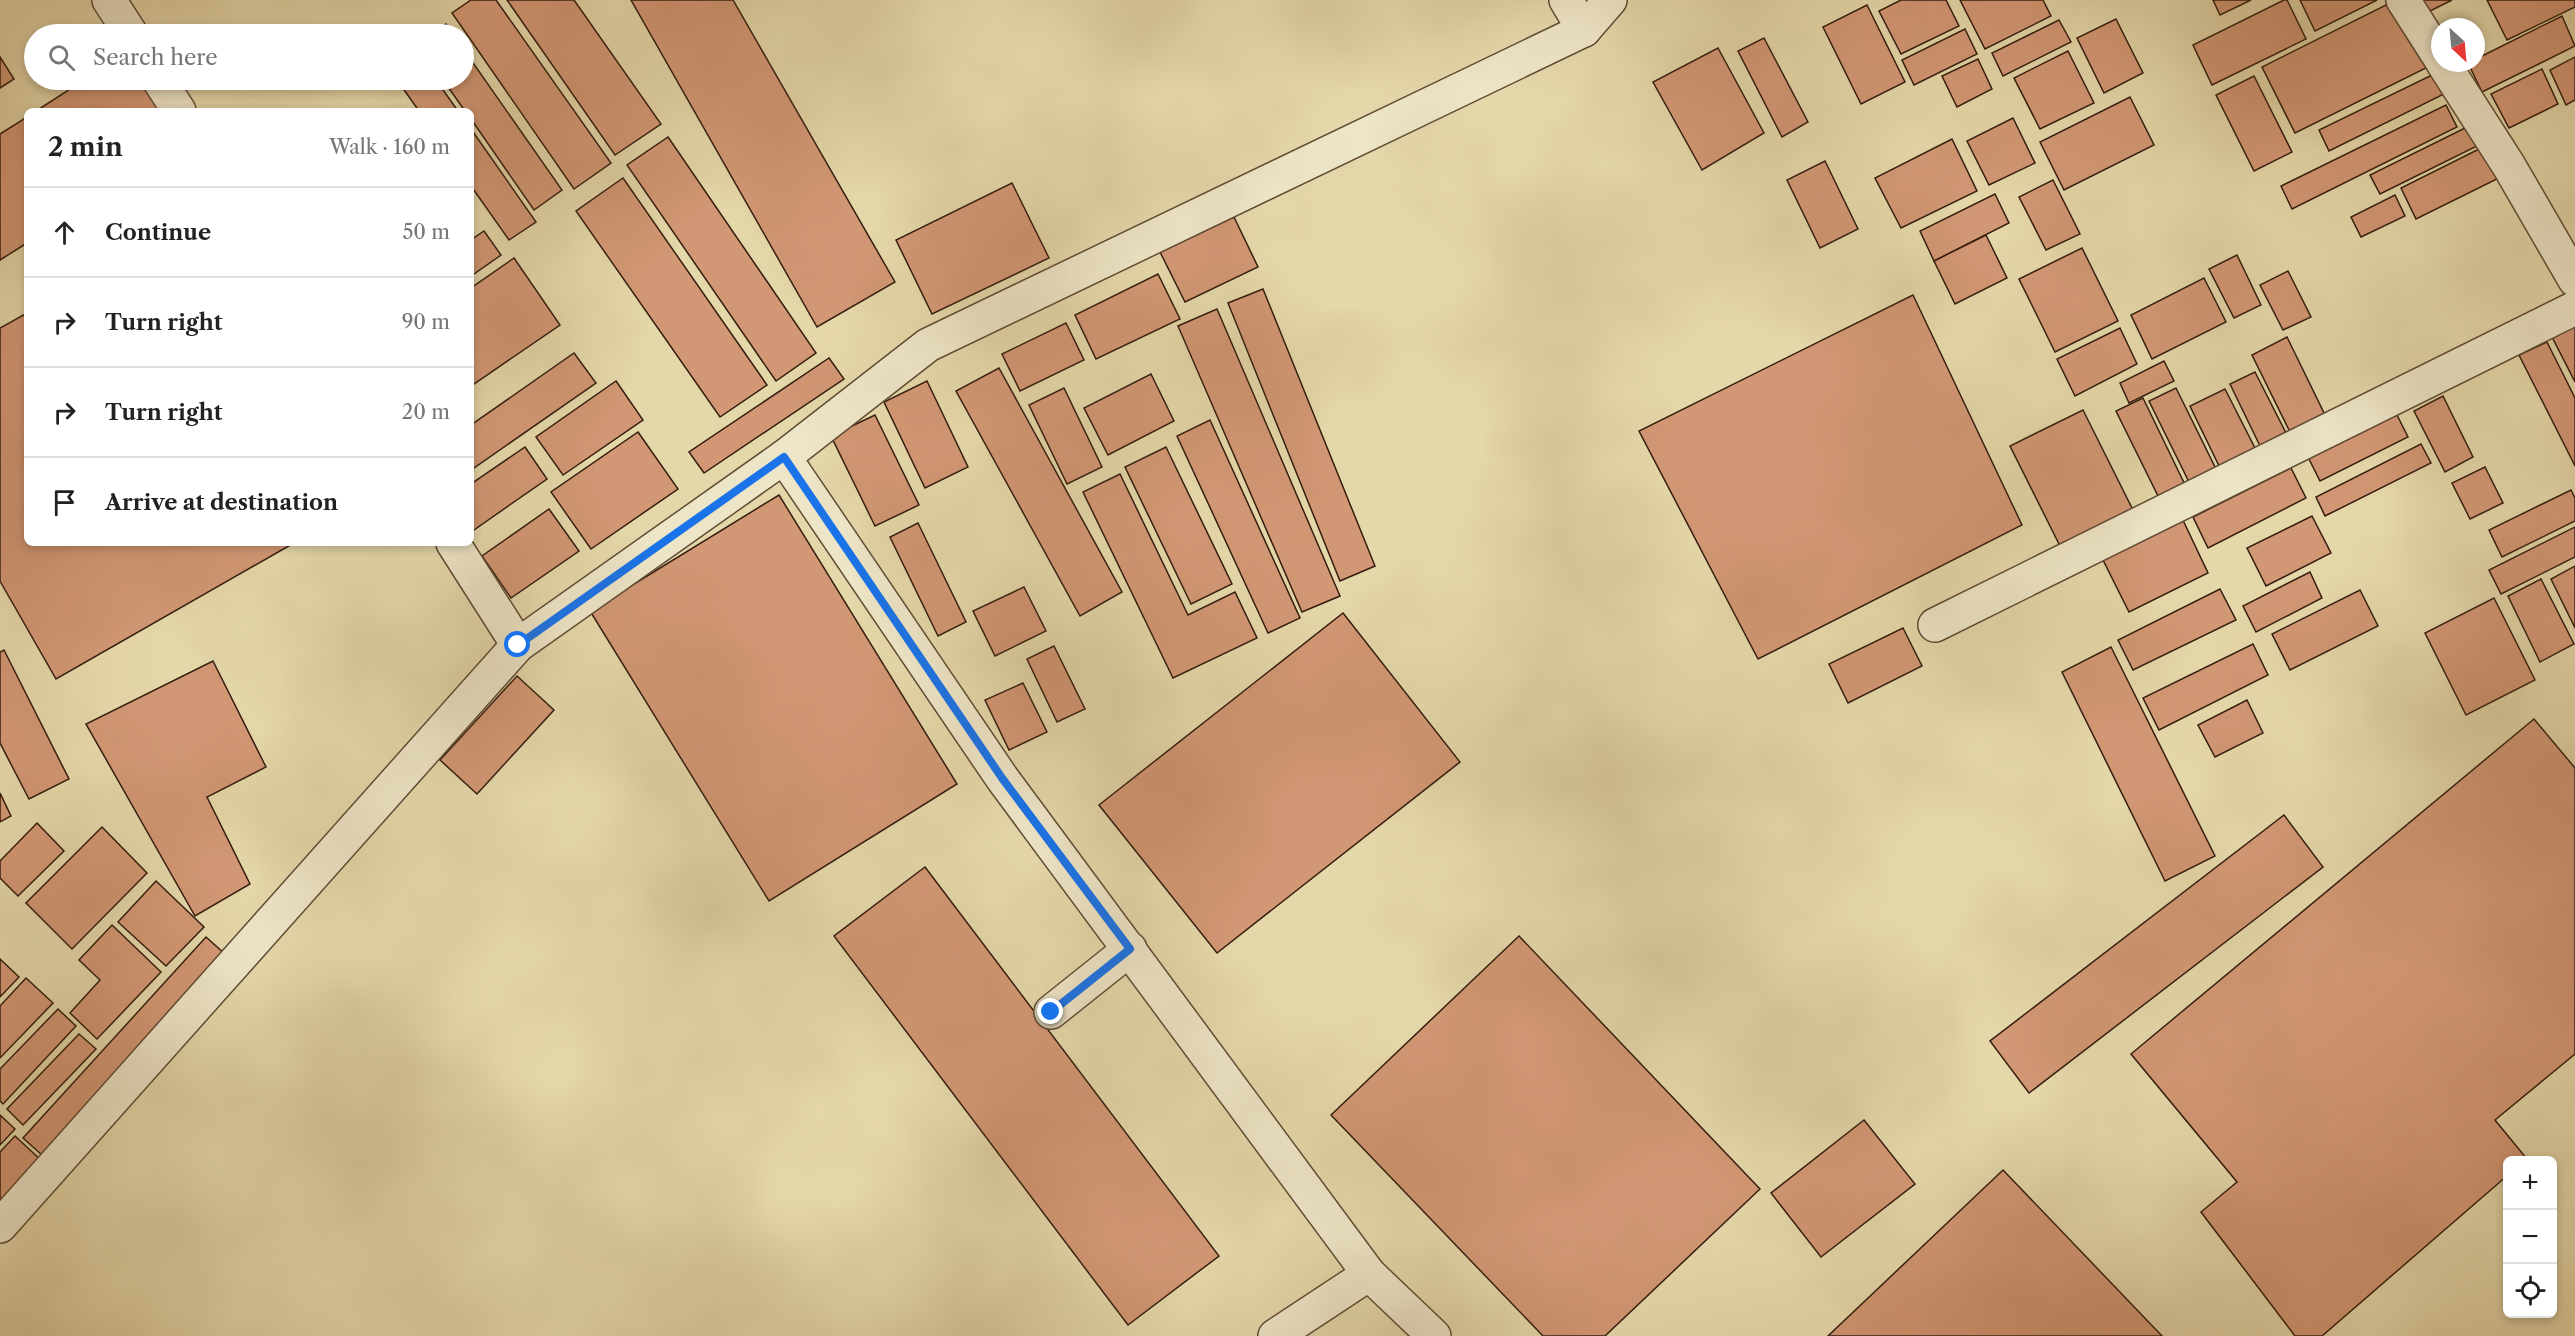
<!DOCTYPE html>
<html lang="en">
<head>
<meta charset="utf-8">
<style>
	:root { --surface:#fff; --page:#f2f2f2; --text:#222; --muted:#767676; --line:#e0e0e0 }
	body { margin:0; font-family:"Libre Caslon Text",serif; background:var(--page); color:var(--text) }
	.controls { position:absolute; right:18px; bottom:18px; display:grid; overflow:hidden; border-radius:9px; box-shadow:0 3px 9px #0003 }
	.controls button { width:54px; height:54px; display:grid; place-items:center; padding:0; border:0; border-bottom:2px solid var(--line); background:var(--surface); color:var(--text); font:30px sans-serif }
	.compass { position:absolute; left:2431px; top:18px; width:54px; height:54px; border-radius:50%; background:var(--surface); box-shadow:0 3px 9px #0003; rotate:154deg }
	.stop { position:absolute; width:18px; height:18px; margin:-14px; border:4px solid #1a73e8; border-radius:50%; background:#fff }
	.stop.end { background:#1a73e8; border-color:#fff; box-shadow:0 2px 6px #0008 }
	.list { margin:0; padding:0; list-style:none }
	h2 { display:flex; justify-content:space-between; align-items:center; height:78px; margin:0; padding:0 24px; font-size:26px }
	h2 small { font-size:20px; font-weight:400; color:var(--muted) }
	.list li { display:grid; grid-template-columns:39px 1fr auto; gap:18px; align-items:center; box-sizing:border-box; height:90px; padding:0 24px; border-top:2px solid var(--line) }
	.list b { display:block; font-size:22px; white-space:nowrap }
	.list em { font-size:20px; font-style:normal; color:var(--muted) }
	.icon { flex:none; width:33px; height:33px; fill:none; stroke:currentColor; stroke-width:2; stroke-linecap:round; stroke-linejoin:round }
	.map { position:relative; flex:none; width:2575px; height:1336px; overflow:hidden }
	.search { position:absolute; background:var(--surface); box-shadow:0 3px 9px #0003; left:24px; top:24px; width:450px; height:66px; display:flex; align-items:center; gap:15px; box-sizing:border-box; padding:0 21px; border-radius:33px; color:var(--muted); font-size:22px }
	.panel { position:absolute; background:var(--surface); box-shadow:0 3px 9px #0003; left:24px; top:108px; width:450px; height:438px; border-radius:9px }
	.map>svg:first-child { display:block }
</style>
</head>
<body>
<div class="map">
<svg width="2575" height="1336" viewBox="0 0 2575 1336">
	<rect width="100%" height="100%" fill="#e4d7a9"/>
	<filter id="stains"><feTurbulence type="fractalNoise" baseFrequency=".00333" numOctaves="4"/><feColorMatrix values="0 0 0 0 .2 0 0 0 0 .09 0 0 0 0 .02 0 0 0 .5 -.17"/></filter>
	<radialGradient id="worn" r=".72"><stop offset=".6" stop-color="#630" stop-opacity="0"/><stop offset="1" stop-color="#630" stop-opacity=".3"/></radialGradient>
	<!-- building -->
	<g fill="#d29774" stroke="#341d0e" stroke-width="1.5">
		<path d="M471 0H496L611 163 574 189 452 13Z"/>
		<path d="M507 0H574L661 124 615 155Z"/>
		<path d="M631 0H733L895 282 817 327Z"/>
		<path d="M1901 0H1946L1959 26 1901 54 1879 11Z"/>
		<path d="M1960 0H2043L2051 16 1985 49Z"/>
		<path d="M2213 0H2251L2220 15Z"/>
		<path d="M2284 0H2287L2306 39 2212 85 2193 45Z"/>
		<path d="M2300 0H2377L2315 31Z"/>
		<path d="M2396 0 2430 66 2295 133 2262 67Z"/>
		<path d="M2412 0H2452L2420 16Z"/>
		<path d="M2487 0H2575V7L2507 40Z"/>
		<path d="M1867 5 1905 82 1861 104 1823 27Z"/>
		<path d="M2562 16 2575 46 2482 92 2468 63H2476V59Z"/>
		<path d="M2116 19 2143 73 2104 93 2077 38Z"/>
		<path d="M2059 20 2071 42 2003 76 1992 53Z"/>
		<path d="M446 24 453 34H431Z"/>
		<path d="M1965 29 1977 54 1914 85 1902 60Z"/>
		<path d="M1764 38 1808 122 1782 137 1738 51Z"/>
		<path d="M1718 48 1764 133 1702 170 1653 82Z"/>
		<path d="M464 50 562 190 534 210 471 119V111H465L443 80H464Z"/>
		<path d="M2068 51 2094 103 2040 129 2014 78Z"/>
		<path d="M0 57 14 79 0 88Z"/>
		<path d="M2575 57V100L2566 105 2550 70Z"/>
		<path d="M1978 59 1992 89 1957 107 1942 76Z"/>
		<path d="M2542 69 2558 104 2509 128 2491 94Z"/>
		<path d="M2434 74 2444 94 2329 151 2319 130Z"/>
		<path d="M2254 76 2292 152 2254 171 2216 95Z"/>
		<path d="M84 80H146L166 111H36Z"/>
		<path d="M397 80H436L458 111H419Z"/>
		<path d="M2130 97 2154 145 2064 190 2040 142Z"/>
		<path d="M2446 105 2457 127 2292 209 2281 186Z"/>
		<path d="M27 117V243L0 260V134Z"/>
		<path d="M2013 118 2035 163 1989 185 1967 141Z"/>
		<path d="M2469 126 2479 145 2380 194 2370 175Z"/>
		<path d="M471 129 536 222 509 240 471 186Z"/>
		<path d="M668 137 816 353 776 381 627 165Z"/>
		<path d="M1952 139 1977 191 1901 228 1875 178Z"/>
		<path d="M2485 146 2501 177 2416 219 2401 188Z"/>
		<path d="M1825 161 1858 229 1820 248 1787 180Z"/>
		<path d="M623 178 767 385 720 417 576 211Z"/>
		<path d="M2053 180 2080 234 2046 250 2019 197Z"/>
		<path d="M1012 183 1049 258 932 314 896 240Z"/>
		<path d="M1995 194 2009 223 1934 261 1920 231Z"/>
		<path d="M2395 195 2405 216 2361 237 2351 217Z"/>
		<path d="M1234 217 1258 267 1185 302 1160 252Z"/>
		<path d="M484 231 501 255 471 276V240Z"/>
		<path d="M1986 235 2007 278 1955 304 1934 261Z"/>
		<path d="M2082 248 2118 321 2055 352 2019 279Z"/>
		<path d="M2237 255 2261 305 2234 318 2209 269Z"/>
		<path d="M514 258 560 325 471 386V288Z"/>
		<path d="M2288 271 2311 317 2283 330 2260 285Z"/>
		<path d="M1158 274 1180 319 1096 359 1075 315Z"/>
		<path d="M2204 278 2226 322 2152 359 2131 315Z"/>
		<path d="M1263 289 1375 566 1340 581 1228 303Z"/>
		<path d="M1913 295 2022 525 1758 659 1639 431Z"/>
		<path d="M1217 309 1340 596 1302 612 1178 326Z"/>
		<path d="M27 313V543H294L56 679 0 581V328Z"/>
		<path d="M1066 323 1084 360 1020 391 1002 354Z"/>
		<path d="M2575 323V382L2551 335Z"/>
		<path d="M2120 328 2137 364 2075 396 2057 359Z"/>
		<path d="M2287 337 2325 415 2290 432 2252 355Z"/>
		<path d="M2547 342 2575 398V466L2519 355Z"/>
		<path d="M574 353 596 383 471 470V425Z"/>
		<path d="M829 358 844 379 704 473 689 452Z"/>
		<path d="M2164 361 2174 381 2129 403 2120 383Z"/>
		<path d="M999 368 1122 592 1080 616 956 391Z"/>
		<path d="M2255 372 2288 437 2262 450 2230 384Z"/>
		<path d="M1151 374 1174 421 1108 455 1084 408Z"/>
		<path d="M616 381 643 420 563 475 536 437Z"/>
		<path d="M927 381 968 467 925 488 884 402Z"/>
		<path d="M1064 388 1102 467 1067 484 1029 405Z"/>
		<path d="M2176 388 2218 473 2191 486 2149 401Z"/>
		<path d="M2225 389 2257 452 2221 470 2190 406Z"/>
		<path d="M2443 396 2473 457 2445 472 2414 411Z"/>
		<path d="M2143 398 2188 491 2162 504 2116 411Z"/>
		<path d="M2083 410 2133 510 2060 546 2010 446Z"/>
		<path d="M2395 411 2408 437 2320 481 2307 455Z"/>
		<path d="M875 415 919 505 875 526 831 436Z"/>
		<path d="M1210 420 1300 618 1268 633 1177 436Z"/>
		<path d="M638 432 678 489 591 549 551 492Z"/>
		<path d="M2421 444 2431 463 2325 516 2316 497Z"/>
		<path d="M525 447 547 479 471 532V484Z"/>
		<path d="M1166 447 1232 584 1191 604 1125 467Z"/>
		<path d="M2485 467 2503 503 2470 519 2452 483Z"/>
		<path d="M2291 468 2306 498 2208 548 2193 517Z"/>
		<path d="M1120 474 1188 615 1235 592 1257 638 1173 678 1083 492Z"/>
		<path d="M2571 490 2575 498V521L2502 557 2489 530Z"/>
		<path d="M779 495 957 784 769 901 590 611Z"/>
		<path d="M549 509 579 551 511 598 482 556Z"/>
		<path d="M2181 516 2208 573 2129 612 2101 556Z"/>
		<path d="M2312 516 2331 553 2266 586 2247 548Z"/>
		<path d="M918 523 966 622 938 636 890 537Z"/>
		<path d="M2575 527V557L2501 594 2489 570Z"/>
		<path d="M2575 566V628L2551 579Z"/>
		<path d="M2310 572 2322 598 2256 632 2243 606Z"/>
		<path d="M2541 579 2574 644 2540 662 2508 596Z"/>
		<path d="M1024 587 1046 631 995 656 973 611Z"/>
		<path d="M2220 589 2236 620 2133 670 2118 640Z"/>
		<path d="M2360 590 2378 626 2290 670 2272 634Z"/>
		<path d="M2494 598 2535 680 2466 715 2425 633Z"/>
		<path d="M1343 613 1460 762 1217 953 1099 805Z"/>
		<path d="M1903 628 1922 666 1848 703 1829 664Z"/>
		<path d="M2253 644 2268 675 2159 730 2143 698Z"/>
		<path d="M1054 646 1085 709 1057 722 1027 659Z"/>
		<path d="M2111 647 2215 856 2165 881 2062 672Z"/>
		<path d="M4 650 69 779 29 799 0 743V652Z"/>
		<path d="M213 661 266 767 207 797 250 884 195 916 86 724Z"/>
		<path d="M517 676 554 710 477 794 440 760Z"/>
		<path d="M1023 683 1047 732 1009 750 985 700Z"/>
		<path d="M2247 700 2263 733 2215 757 2198 725Z"/>
		<path d="M2534 719 2575 768V1054L2495 1120 2527 1159 2508 1160V1175L2322 1336H2295L2201 1212 2237 1182 2131 1054Z"/>
		<path d="M0 793 11 816 0 822Z"/>
		<path d="M2284 815 2323 867 2029 1093 1990 1041Z"/>
		<path d="M37 823 64 851 18 896 0 878V861Z"/>
		<path d="M102 827 147 873 72 949 26 903Z"/>
		<path d="M925 867 1219 1256 1128 1325 834 936Z"/>
		<path d="M156 881 204 927 166 966 118 922Z"/>
		<path d="M112 925 161 972 97 1039 70 1013 100 980 79 960Z"/>
		<path d="M1519 936 1760 1189 1605 1336H1543L1331 1115Z"/>
		<path d="M206 937 225 954 42 1155 23 1138Z"/>
		<path d="M0 959 19 977 0 997Z"/>
		<path d="M26 978 53 1003 0 1058V1006Z"/>
		<path d="M58 1009 76 1026 3 1104 0 1101V1069Z"/>
		<path d="M79 1034 96 1049 23 1125 7 1109Z"/>
		<path d="M0 1115 15 1129 0 1145Z"/>
		<path d="M1864 1120 1915 1184 1821 1257 1771 1193Z"/>
		<path d="M15 1136 44 1163 0 1209V1152Z"/>
		<path d="M2003 1170 2162 1336H1828Z"/>
	</g>
	<g fill="none" stroke-linecap="round" stroke-linejoin="round">
		<defs>
			<g id="minor">
				<path d="M109 0 131 34"/>
				<path d="M1566 0 1584 30"/>
				<path d="M2403 0 2440 58"/>
				<path d="M2443 63 2509 166 2575 280"/>
				<path d="M159 80 179 111"/>
				<path d="M784 457 1002 778 1369 1274 1434 1336"/>
				<path d="M453 543 518 645"/>
				<path d="M1935 625 2575 308"/>
				<path d="M1051 1012 1130 949"/>
				<path d="M0 1226 518 645 784 457 928 345 1584 30 1610 0"/>
				<path d="M1275 1336 1369 1274"/>
			</g>
		</defs>
		<!-- minor casing -->
		<use href="#minor" stroke="#604c35" stroke-width="36"/>
		<!-- minor -->
		<use href="#minor" stroke="#ede5c7" stroke-width="33"/>
	</g>
	<g fill="none" stroke-linecap="round" stroke-linejoin="round">
		<!-- route -->
		<path stroke="#1a73e8" stroke-width="8" d="M518 645 784 457 1002 778 1130 949 1051 1012"/>
	</g>
	<rect width="100%" height="100%" filter="url(#stains)"/>
	<rect width="100%" height="100%" fill="url(#worn)"/>
</svg>
<div class="controls">
<button>+</button>
<button>−</button>
<button><svg class="icon" aria-label="locate" viewBox="0 0 24 24"><circle cx="12" cy="12" r="6"/><path d="M12 2v4M12 18v4M2 12h4M18 12h4"/></svg></button>
</div>
<svg class="compass" viewBox="-18 -18 36 36"><path d="M0-13l5 13h-10z" fill="#e53935"/><path d="M0 13l5-13h-10z" fill="#767676"/></svg>
<div class="stop" style="left:518px;top:645px"></div>
<div class="stop end" style="left:1051px;top:1012px"></div>
<div class="search"><svg class="icon" aria-label="search" viewBox="0 0 24 24"><circle cx="10" cy="10" r="6"/><path d="M15 15l6 6"/></svg>Search here</div>
<section class="panel">
<h2>2 min<small>Walk · 160 m</small></h2>
<ul class="list">
<li><svg class="icon" aria-label="ahead" viewBox="0 0 24 24"><path d="M12 20V5M6 11l6-6 6 6"/></svg><div><b>Continue</b></div><em>50 m</em></li>
<li><svg class="icon" aria-label="right" viewBox="0 0 24 24"><path d="M7 20v-9h11M14 6l5 5-5 5"/></svg><div><b>Turn right</b></div><em>90 m</em></li>
<li><svg class="icon" aria-label="right" viewBox="0 0 24 24"><path d="M7 20v-9h11M14 6l5 5-5 5"/></svg><div><b>Turn right</b></div><em>20 m</em></li>
<li><svg class="icon" aria-label="arrive" viewBox="0 0 24 24"><path d="M6 21V4h12l-3 4 3 4H6"/></svg><div><b>Arrive at destination</b></div></li>
</ul>
</section>
</div>
</body>
</html>
